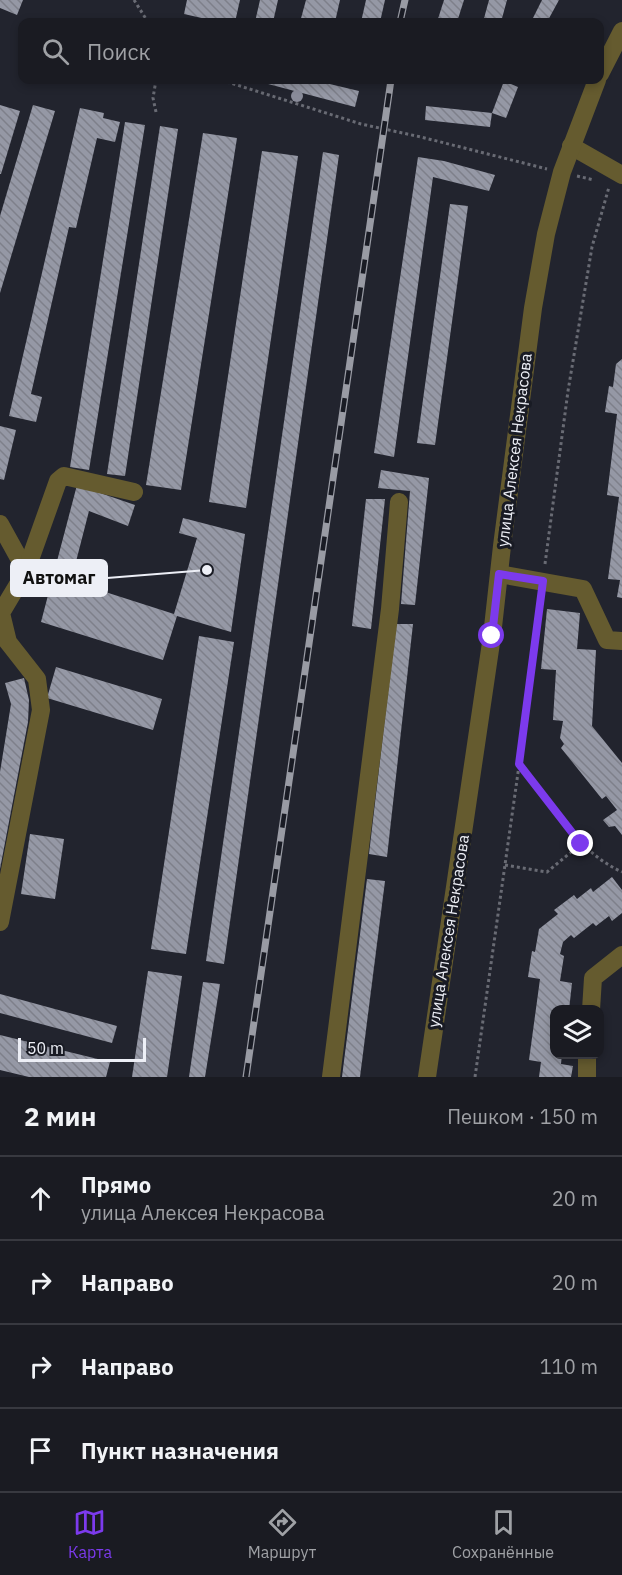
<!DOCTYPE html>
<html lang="ru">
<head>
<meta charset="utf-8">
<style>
	:root { --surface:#1a1b22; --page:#23242a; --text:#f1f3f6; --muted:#9fa1a5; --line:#383940; --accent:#7c3aed }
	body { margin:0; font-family:"IBM Plex Sans",sans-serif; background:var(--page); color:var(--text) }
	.controls { position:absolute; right:18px; bottom:18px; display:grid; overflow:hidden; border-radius:12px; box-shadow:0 3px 9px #0003 }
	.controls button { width:54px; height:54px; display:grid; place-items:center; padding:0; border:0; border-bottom:2px solid var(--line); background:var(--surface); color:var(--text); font:30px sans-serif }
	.scale { position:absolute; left:18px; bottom:15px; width:128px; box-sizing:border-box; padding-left:6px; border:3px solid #edeff6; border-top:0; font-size:16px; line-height:21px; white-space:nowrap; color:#edeff6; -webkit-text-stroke:4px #191b24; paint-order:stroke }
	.stop { position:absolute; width:18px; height:18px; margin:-14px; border:4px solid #7c3aed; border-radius:50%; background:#fff }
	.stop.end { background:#7c3aed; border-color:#fff; box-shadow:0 2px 6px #0008 }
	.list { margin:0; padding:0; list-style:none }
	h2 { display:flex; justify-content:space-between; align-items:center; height:78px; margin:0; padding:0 24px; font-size:26px }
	h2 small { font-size:20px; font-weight:400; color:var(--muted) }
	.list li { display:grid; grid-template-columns:39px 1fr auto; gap:18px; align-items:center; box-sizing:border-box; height:84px; padding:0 24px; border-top:2px solid var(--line) }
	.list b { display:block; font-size:22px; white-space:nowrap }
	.list p { margin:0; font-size:20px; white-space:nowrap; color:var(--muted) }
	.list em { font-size:20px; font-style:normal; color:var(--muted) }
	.icon { flex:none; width:33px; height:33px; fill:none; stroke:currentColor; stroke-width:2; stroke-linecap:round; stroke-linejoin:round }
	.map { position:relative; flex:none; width:622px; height:1077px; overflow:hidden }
	.search { position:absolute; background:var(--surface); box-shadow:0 3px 9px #0003; left:18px; right:18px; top:18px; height:66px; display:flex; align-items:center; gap:15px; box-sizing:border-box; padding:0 21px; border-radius:12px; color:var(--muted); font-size:22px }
	.sheet { height:414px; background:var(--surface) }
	nav { display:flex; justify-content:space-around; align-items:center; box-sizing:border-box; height:84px; border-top:2px solid var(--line); background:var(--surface); font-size:16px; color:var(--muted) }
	nav a { display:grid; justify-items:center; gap:3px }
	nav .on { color:var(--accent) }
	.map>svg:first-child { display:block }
</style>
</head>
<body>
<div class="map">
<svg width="622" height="1077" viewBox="0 0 622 1077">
	<defs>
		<pattern id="building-back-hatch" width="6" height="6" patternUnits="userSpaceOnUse" patternTransform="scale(1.5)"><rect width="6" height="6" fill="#9598a5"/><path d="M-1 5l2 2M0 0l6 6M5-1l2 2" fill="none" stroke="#7e808a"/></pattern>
	</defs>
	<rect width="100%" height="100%" fill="#22242e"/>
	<!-- building -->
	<g fill="url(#building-back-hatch)">
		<path d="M0 0H23L17 15 0 8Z"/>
		<path d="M187 0H240L235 22H205L206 19 184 14Z"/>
		<path d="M260 0H278L273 22H255Z"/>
		<path d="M306 0H340L335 22H300Z"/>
		<path d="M366 0H385L380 22H361Z"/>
		<path d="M444 0H464L457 22H437Z"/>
		<path d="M489 0H507L501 22H483Z"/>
		<path d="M542 0H559L547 22H531Z"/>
		<path d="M253 80H313L359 91 355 107Z"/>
		<path d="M425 80H447V84L425 81Z"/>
		<path d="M504 81 518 87 506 118 492 113Z"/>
		<path d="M0 105 20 111 1 174H0Z"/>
		<path d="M33 105 55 111 0 293V216Z"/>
		<path d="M426 106 492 113 490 127 425 120Z"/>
		<path d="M80 108 104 113 103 118 120 122 115 142 97 138 76 228 69 227 31 394 42 397 36 422 9 416Z"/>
		<path d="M125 122 145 125 89 470 70 467Z"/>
		<path d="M160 126 178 129 125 476 107 474Z"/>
		<path d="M203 133 237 138 181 490 146 485Z"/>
		<path d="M262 151 298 156 246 508 209 502Z"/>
		<path d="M323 152 339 155 224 964 206 961Z"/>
		<path d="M418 157 444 161 495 175 489 191 433 177 394 457 374 453Z"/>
		<path d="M450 204 468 206 435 445 417 443Z"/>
		<path d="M622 359V598L617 597 620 580 608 579 619 497 607 495 617 414 605 412 609 386 613 387 616 364Z"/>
		<path d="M0 426 16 430 4 480 0 479Z"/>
		<path d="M381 470 429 478 415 605 401 604 410 491 378 488Z"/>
		<path d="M77 485 135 505 128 526 89 511 71 581 174 614 197 538 179 533 183 518 245 534 231 632 177 616 163 660 41 622Z"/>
		<path d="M366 499H385L371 629 352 626Z"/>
		<path d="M547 609 580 613 577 649 596 650 592 726 622 763V835L615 826 609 827 603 820 617 810 606 796 602 799 561 748 564 744 560 738 563 721 553 720 556 670 541 669Z"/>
		<path d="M396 624H413L387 857 369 854Z"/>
		<path d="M199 636 234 642 186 954 151 949Z"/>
		<path d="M56 667 162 699 153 730 47 698Z"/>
		<path d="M24 678 29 700 28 722 0 869V772L11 704 5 683Z"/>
		<path d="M30 834 64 839 55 899 21 894Z"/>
		<path d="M612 877 622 890V913L612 921 609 916 596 926 593 923 574 938 571 935 563 942 560 954 564 956 560 981 572 983 569 1010H554V1054H562L561 1064 573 1066 571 1077H539L541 1062 529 1060 540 979 528 977 532 951 535 952 539 929 558 914 554 910 574 895 577 899 591 888 593 892Z"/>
		<path d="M367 879 385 881 360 1077H342Z"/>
		<path d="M148 971 182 976 167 1077H132Z"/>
		<path d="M203 982 220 984 205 1077H189Z"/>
		<path d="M0 994 117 1026 112 1043 0 1013Z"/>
		<path d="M0 1035 110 1062 106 1077H29L0 1070Z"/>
	</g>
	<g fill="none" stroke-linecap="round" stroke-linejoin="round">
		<!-- path -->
		<g stroke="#696b74" stroke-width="3" stroke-dasharray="3 3" stroke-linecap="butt">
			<path d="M134 0 148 22"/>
			<path d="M169 22 173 20"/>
			<path d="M221 80 361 124 421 137 547 169"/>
			<path d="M156 112 153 98 156 80"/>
			<path d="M577 176 594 180"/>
			<path d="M545 564 568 391 592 247 609 187"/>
			<path d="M519 764C549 802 576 851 622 872"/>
			<path d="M505 865 547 872 581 844"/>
			<path d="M475 1077 528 702 541 597"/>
		</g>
		<!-- minor -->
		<g stroke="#655b2f" stroke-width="18">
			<path d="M600 74 622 31"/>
			<path d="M571 146 622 175"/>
			<path d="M0 524 26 571"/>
			<path d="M499 574 583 589 607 640 622 641"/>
			<path d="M0 922 41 710 37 679 8 642 1 613 26 571 58 481 64 476 134 492"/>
			<path d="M591 1010 593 978 622 955"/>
			<path d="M331 1077 390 609 399 502"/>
			<path d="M427 1077 492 636 502 546 533 308 546 234 562 172 597 80"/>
			<path d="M587 1077V1054"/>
		</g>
		<defs>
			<g id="rail">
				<path d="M400 22 405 0"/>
				<path d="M246 1077 391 80"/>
			</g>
		</defs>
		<!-- rail casing -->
		<use href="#rail" stroke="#999ba4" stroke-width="7"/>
		<!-- rail -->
		<use href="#rail" stroke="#191b24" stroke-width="4.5" stroke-dasharray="14" stroke-linecap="butt"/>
	</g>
	<!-- trees -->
	<circle fill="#898b99" cx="297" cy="96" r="6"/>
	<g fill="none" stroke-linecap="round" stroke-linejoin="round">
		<!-- route -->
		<path stroke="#7c3aed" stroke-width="8" d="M492 636 499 574 543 581 519 764 581 844"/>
	</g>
	<g text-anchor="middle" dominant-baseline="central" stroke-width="6" stroke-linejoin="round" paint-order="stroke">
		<!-- street labels -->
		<g font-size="16" fill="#edeff6" stroke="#191b24">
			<text transform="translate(514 450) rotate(-83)">улица Алексея Некрасова</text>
			<text transform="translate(448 931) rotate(-81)">улица Алексея Некрасова</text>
		</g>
	</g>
	<!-- callouts -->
	<path fill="none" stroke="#edeff6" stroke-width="2" d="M207 570L107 578"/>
	<circle fill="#edeff6" stroke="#191b24" stroke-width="2" cx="207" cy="570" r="6"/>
	<rect fill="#edeff6" stroke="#edeff6" stroke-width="2" x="11" y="560" width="96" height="36" rx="6"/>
	<g font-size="18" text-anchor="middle" font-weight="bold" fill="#111">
		<text x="59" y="584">Автомаг</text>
	</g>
</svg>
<div class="controls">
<button><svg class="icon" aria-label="layers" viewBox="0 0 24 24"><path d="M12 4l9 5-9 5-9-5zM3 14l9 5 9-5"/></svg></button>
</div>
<div class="scale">50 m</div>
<div class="stop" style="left:492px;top:636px"></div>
<div class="stop end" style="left:581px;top:844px"></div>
<div class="search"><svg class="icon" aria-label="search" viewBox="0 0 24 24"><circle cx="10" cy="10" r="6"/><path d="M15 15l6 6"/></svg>Поиск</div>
</div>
<section class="sheet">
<h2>2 мин<small>Пешком · 150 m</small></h2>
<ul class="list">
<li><svg class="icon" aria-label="ahead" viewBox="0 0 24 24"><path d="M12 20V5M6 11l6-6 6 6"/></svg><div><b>Прямо</b><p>улица Алексея Некрасова</p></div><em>20 m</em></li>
<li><svg class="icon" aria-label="right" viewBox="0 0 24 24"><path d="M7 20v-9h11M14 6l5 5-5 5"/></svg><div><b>Направо</b></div><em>20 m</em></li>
<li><svg class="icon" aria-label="right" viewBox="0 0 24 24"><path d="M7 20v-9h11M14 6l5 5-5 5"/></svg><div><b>Направо</b></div><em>110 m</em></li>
<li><svg class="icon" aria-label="arrive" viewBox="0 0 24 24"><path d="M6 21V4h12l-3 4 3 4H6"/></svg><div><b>Пункт назначения</b></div></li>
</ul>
</section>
<nav>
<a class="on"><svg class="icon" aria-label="map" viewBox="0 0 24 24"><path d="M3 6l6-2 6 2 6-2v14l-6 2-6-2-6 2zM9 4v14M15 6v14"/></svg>Карта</a>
<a><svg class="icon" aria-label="directions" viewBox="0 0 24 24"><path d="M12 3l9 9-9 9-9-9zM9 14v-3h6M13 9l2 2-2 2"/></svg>Маршрут</a>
<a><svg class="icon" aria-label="saved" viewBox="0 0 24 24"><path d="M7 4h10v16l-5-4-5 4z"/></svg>Сохранённые</a>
</nav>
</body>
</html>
